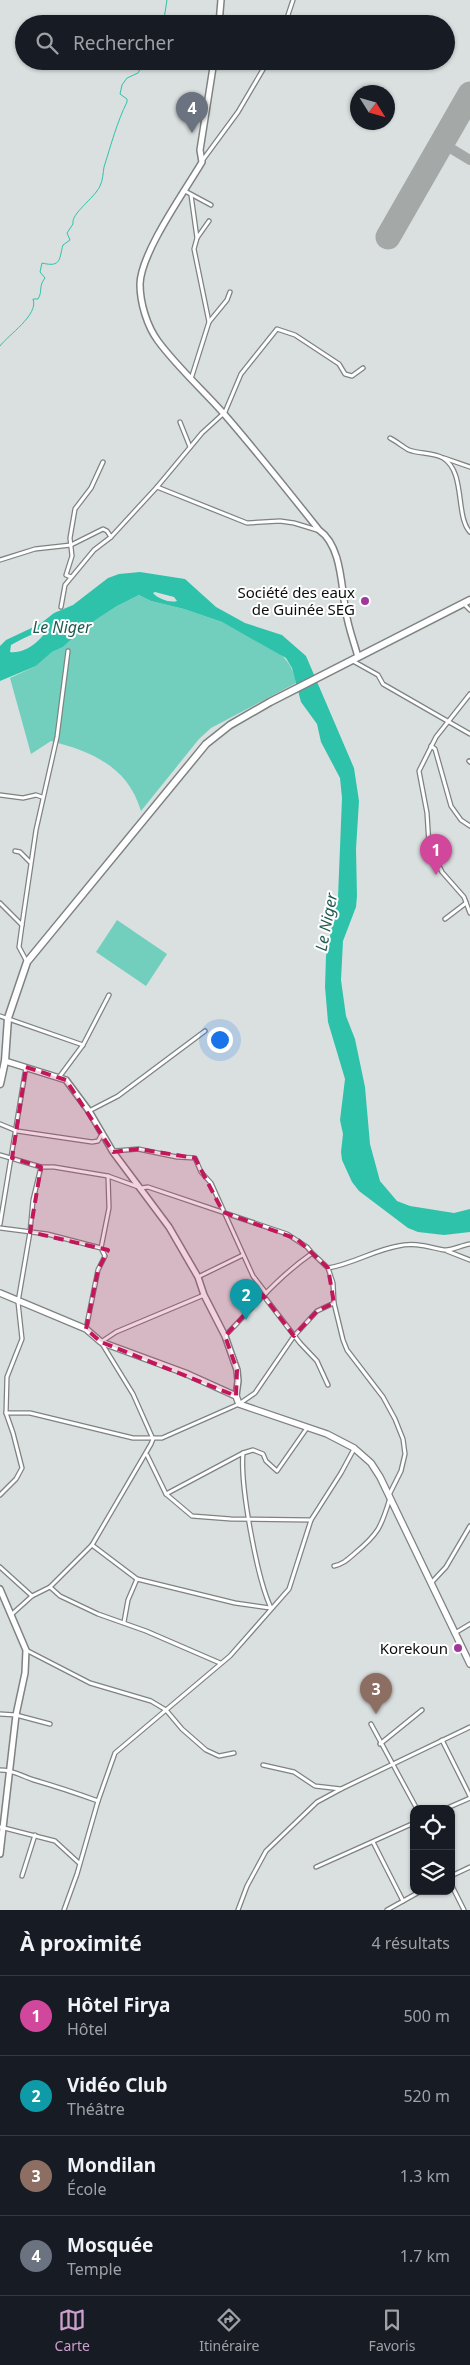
<!DOCTYPE html>
<html lang="fr">
<head>
<meta charset="utf-8">
<style>
	:root { --surface:#171b24; --page:#20242c; --text:#f1f3f6; --muted:#9ea1a6; --line:#363941; --accent:#cc9fcd }
	body { margin:0; font-family:"Noto Sans",sans-serif; background:var(--page); color:var(--text) }
	.controls { position:absolute; right:15px; bottom:15px; display:grid; overflow:hidden; border-radius:10px; box-shadow:0 1px 4px #0004 }
	.controls button { width:45px; height:45px; display:grid; place-items:center; padding:0; border:0; border-bottom:1px solid var(--line); background:var(--surface); color:var(--text); font:25px sans-serif }
	.compass { position:absolute; left:350px; top:85px; width:45px; height:45px; border-radius:50%; background:var(--surface); box-shadow:0 1px 4px #0004; rotate:127deg }
	.you { position:absolute; left:219px; top:1039px; width:18px; height:18px; margin:-12px; border:4px solid #fff; border-radius:50%; background:#1a73e8; box-shadow:0 0 0 8px #1a73e833 }
	.badge { display:grid; place-items:center; width:32px; height:32px; border-radius:50%; background:var(--accent); color:#fff; font-size:16px; font-weight:700 }
	.pin { position:absolute; translate:-50% -41px; filter:drop-shadow(0 1px 2px #0008) }
	.pin::after { content:''; position:absolute; top:26px; width:18px; height:15px; background:inherit; clip-path:polygon(0 0,100% 0,50% 100%) }
	.list { margin:0; padding:0; list-style:none }
	h2 { display:flex; justify-content:space-between; align-items:center; height:65px; margin:0; padding:0 20px; font-size:21px }
	h2 small { font-size:16px; font-weight:400; color:var(--muted) }
	.list li { display:grid; grid-template-columns:32px 1fr auto; gap:15px; align-items:center; box-sizing:border-box; height:80px; padding:0 20px; border-top:1px solid var(--line) }
	.list b { display:block; font-size:19px; white-space:nowrap }
	.list p { margin:0; font-size:16px; white-space:nowrap; color:var(--muted) }
	.list em { font-size:16px; font-style:normal; color:var(--muted) }
	.icon { flex:none; width:28px; height:28px; fill:none; stroke:currentColor; stroke-width:2; stroke-linecap:round; stroke-linejoin:round }
	.map { position:relative; flex:none; width:470px; height:1910px; overflow:hidden }
	.search { position:absolute; background:var(--surface); box-shadow:0 1px 4px #0004; left:15px; right:15px; top:15px; height:55px; display:flex; align-items:center; gap:12px; box-sizing:border-box; padding:0 18px; border-radius:28px; color:var(--muted); font-size:19px }
	.sheet { height:385px; background:var(--surface) }
	nav { display:flex; justify-content:space-around; align-items:center; box-sizing:border-box; height:70px; border-top:1px solid var(--line); background:var(--surface); font-size:14px; color:var(--muted) }
	nav a { display:grid; justify-items:center; gap:2px }
	nav .on { color:var(--accent) }
	.map>svg:first-child { display:block }
</style>
</head>
<body>
<div class="map">
<svg width="470" height="1910" viewBox="0 0 470 1910">
	<rect width="100%" height="100%" fill="#dae0df"/>
	<!-- grass -->
	<g fill="#72cfbd">
		<path d="M139 595 151 601 184 609 222 622 279 653C289 661 294 671 296 683L211 728 199 739 141 811C128 767 93 752 51 741L31 754 10 678 36 666 52 652 63 647 85 627 117 606Z"/>
		<path d="M117 920 167 954 146 986 96 952Z"/>
	</g>
	<!-- water -->
	<path fill="#2fc2ab" fill-rule="evenodd" d="M140 572 185 579 216 607 245 623 282 635 306 656 354 768 359 801 356 849 357 896 356 907 343 941 341 980 346 1016 355 1039 365 1087 370 1144 380 1181 397 1201 410 1206 454 1213 470 1209V1232L444 1235 418 1232 408 1228 359 1191 352 1182 342 1160 341 1152 343 1134 340 1120 345 1079 328 1022 325 987 326 956 338 897 342 798 340 778 321 742 317 724 301 702 292 668 286 658 222 622 184 609 151 601 139 595 117 606 85 627 63 647 52 652 36 666 0 681V646L6 640 40 624 54 613 73 605 108 578 119 574ZM155 592 174 597 177 601C170 603 158 599 153 593ZM46 631C39 643 23 654 10 652L11 645C22 639 34 632 46 631Z"/>
	<g fill="none" stroke-linecap="round" stroke-linejoin="round">
		<!-- stream -->
		<g stroke="#2fc2ab" stroke-width="1">
			<path d="M163 24 160 20 164 19 167 0"/>
			<path d="M0 346C8 335 39 315 33 299H38C43 291 38 287 45 278L40 272 42 263C62 268 59 258 63 245L70 240 67 233 73 224C71 213 94 199 100 186 103 180 103 173 104 167 111 145 117 122 127 102V99L120 94 122 85 127 78 138 73 143 64 150 61"/>
		</g>
		<!-- taxiway -->
		<path stroke="#a4a9a8" stroke-width="10" d="M442 143 470 160"/>
		<!-- runway -->
		<path stroke="#a4a9a8" stroke-width="25" d="M388 237 470 94"/>
		<defs>
			<g id="street">
				<path d="M285 24 293 0"/>
				<path d="M202 161 238 112 268 61"/>
				<path d="M185 191 211 205"/>
				<path d="M191 195 197 238"/>
				<path d="M209 322 227 300 230 292"/>
				<path d="M191 379 209 322 194 249 197 238 209 221"/>
				<path d="M180 422 190 447"/>
				<path d="M390 438C396 441 403 447 409 450 419 454 433 452 443 458 466 472 455 516 470 532"/>
				<path d="M444 458 470 467"/>
				<path d="M157 487 247 523 280 521 294 523 317 530"/>
				<path d="M0 560 35 549 71 545 103 529 107 531 111 537 157 487 202 433 225 412 241 374 277 329 295 335 339 364 345 374 352 376 363 368"/>
				<path d="M71 577 66 575 72 556 70 538 75 509 91 488 103 462"/>
				<path d="M464 604 470 610"/>
				<path d="M61 607 65 585 94 550 111 537"/>
				<path d="M353 661 378 675 383 684 470 734"/>
				<path d="M470 694 436 737 419 771 427 813 429 845 442 872 464 897 470 913"/>
				<path d="M431 746 435 749 451 806 461 820 470 826"/>
				<path d="M469 761 470 762"/>
				<path d="M0 795 23 798 36 795 42 797"/>
				<path d="M15 851 20 852 30 862"/>
				<path d="M0 903 22 925"/>
				<path d="M445 919 466 903"/>
				<path d="M27 962 19 947 22 925 36 830 57 737 68 651"/>
				<path d="M0 1016 83 1045"/>
				<path d="M60 1076 83 1045 109 995"/>
				<path d="M89 1111 118 1096 205 1031"/>
				<path d="M0 1124 17 1131 92 1142 98 1141 102 1134"/>
				<path d="M114 1151 138 1149 177 1157 195 1158 201 1172 211 1183 253 1276 266 1293"/>
				<path d="M0 1155 41 1167H54L108 1176 141 1188 148 1187 287 1234 307 1247 312 1253 328 1268 333 1283 334 1303 343 1340 347 1350 383 1397 395 1419 403 1439 405 1454 401 1471 389 1495"/>
				<path d="M0 1224 26 1067"/>
				<path d="M0 1228 47 1234 101 1248 105 1256 98 1270 86 1329"/>
				<path d="M101 1248 109 1208 108 1176"/>
				<path d="M447 1251 470 1260"/>
				<path d="M328 1268C353 1264 374 1250 398 1246 415 1242 428 1247 444 1250 451 1251 462 1245 470 1244"/>
				<path d="M198 1277 243 1255"/>
				<path d="M263 1295 300 1343 317 1361 328 1385"/>
				<path d="M225 1336C253 1307 278 1277 311 1254"/>
				<path d="M6 1413H30L133 1438H162L239 1404 255 1393 294 1336 317 1311 334 1303"/>
				<path d="M243 1453 253 1450 263 1454 266 1461 277 1471 307 1428"/>
				<path d="M147 1455 166 1494"/>
				<path d="M0 1495 16 1479 22 1468 13 1433 6 1413 7 1377 22 1339 18 1302 30 1232 33 1200 41 1167"/>
				<path d="M92 1545 137 1579 235 1603 270 1608"/>
				<path d="M334 1566C343 1564 347 1560 354 1554 378 1534 381 1528 390 1498"/>
				<path d="M0 1567 32 1596"/>
				<path d="M432 1582 446 1567 470 1526"/>
				<path d="M50 1587 60 1596 98 1614 146 1631 220 1663"/>
				<path d="M271 1608C257 1578 240 1486 243 1453L166 1494 192 1516 231 1519 311 1520"/>
				<path d="M11 1615 32 1596 50 1587 92 1545 151 1444 153 1439 133 1394 101 1342 116 1332 204 1295"/>
				<path d="M124 1622 128 1600 137 1579"/>
				<path d="M455 1633 470 1624"/>
				<path d="M26 1650 90 1683 151 1701 166 1710 182 1729 206 1750 219 1756 234 1753"/>
				<path d="M0 1714 16 1715 50 1724"/>
				<path d="M371 1724 417 1809"/>
				<path d="M442 1740 470 1796"/>
				<path d="M380 1744 422 1710"/>
				<path d="M263 1765 294 1772 315 1786 341 1789"/>
				<path d="M0 1770C14 1770 21 1776 34 1780 55 1786 76 1793 98 1801"/>
				<path d="M445 1809 470 1798"/>
				<path d="M0 1827 55 1841 79 1863"/>
				<path d="M373 1842 403 1901"/>
				<path d="M316 1867 414 1823"/>
				<path d="M22 1876 35 1835"/>
				<path d="M451 1876 470 1867"/>
				<path d="M451 1884 464 1910"/>
				<path d="M64 1910 77 1874 98 1801 115 1753 230 1656 289 1589 311 1520 341 1473 354 1449"/>
				<path d="M238 1910 247 1886 266 1851 317 1802 341 1789 470 1727"/>
				<path d="M387 1910 421 1891"/>
			</g>
			<g id="secondary">
				<path d="M219 24 221 0"/>
				<path d="M214 61 200 150 202 162C185 191 141 252 140 284 140 303 147 326 158 341 178 368 203 390 225 415 257 452 288 491 319 530 342 546 341 587 346 612 348 627 354 642 358 657"/>
				<path d="M5 1061 66 1080 89 1111 113 1152 169 1227 198 1277 204 1295 225 1336 237 1370 238 1381 236 1396"/>
				<path d="M0 1589 26 1650 25 1673 16 1715 0 1854"/>
			</g>
			<path id="primary" d="M0 1293 86 1329 101 1342 185 1373 236 1396 239 1404 327 1434 354 1448 371 1463 380 1477 470 1664"/>
			<path id="highway" d="M0 1084 5 1061 8 1018 27 962 206 744 230 725 270 702 470 600"/>
		</defs>
		<!-- street casing -->
		<use href="#street" stroke="#7e8382" stroke-width="5.5"/>
		<!-- secondary casing -->
		<use href="#secondary" stroke="#7e8382" stroke-width="8"/>
		<!-- primary casing -->
		<use href="#primary" stroke="#7e8382" stroke-width="8"/>
		<!-- highway casing -->
		<use href="#highway" stroke="#7e8382" stroke-width="9"/>
		<!-- street -->
		<use href="#street" stroke="#fff" stroke-width="3"/>
		<!-- secondary -->
		<use href="#secondary" stroke="#fff" stroke-width="5"/>
		<!-- primary -->
		<use href="#primary" stroke="#fff" stroke-width="5.5"/>
		<!-- highway -->
		<use href="#highway" stroke="#fff" stroke-width="6"/>
	</g>
	<!-- marked area -->
	<path fill="#c2185b" fill-opacity="0.2" stroke="#c2185b" stroke-width="4" stroke-dasharray="10 6" stroke-linejoin="round" d="M26 1067 66 1080 113 1152 138 1149 195 1158 223 1212 297 1239 328 1268 334 1303 317 1311 294 1336 263 1295 225 1336 237 1370 236 1396 101 1342 86 1329 98 1270 108 1250 30 1232 41 1167 12 1158Z"/>
	<!-- markers -->
	<g fill="#9f389b" stroke="#fff" stroke-width="2">
		<circle cx="365" cy="601" r="5"/>
		<circle cx="458" cy="1648" r="5"/>
	</g>
	<g text-anchor="middle" dominant-baseline="central" stroke-width="4" stroke-linejoin="round" paint-order="stroke">
		<!-- poi labels -->
		<g font-size="15" fill="#0c0e0e" stroke="#fff" text-anchor="end">
			<text x="355" y="592">Société des eaux<tspan x="355" dy="17">de Guinée SEG</tspan></text>
			<text x="448" y="1648">Korekoun</text>
		</g>
		<!-- water labels -->
		<g font-size="16" font-style="italic" fill="#215a4f" stroke="#fff">
			<text x="62" y="627">Le Niger</text>
			<text transform="translate(326 922) rotate(-79)">Le Niger</text>
		</g>
	</g>
</svg>
<div class="controls">
<button><svg class="icon" aria-label="locate" viewBox="0 0 24 24"><circle cx="12" cy="12" r="6"/><path d="M12 2v4M12 18v4M2 12h4M18 12h4"/></svg></button>
<button><svg class="icon" aria-label="layers" viewBox="0 0 24 24"><path d="M12 4l9 5-9 5-9-5zM3 14l9 5 9-5"/></svg></button>
</div>
<svg class="compass" viewBox="-18 -18 36 36"><path d="M0-13l5 13h-10z" fill="#e53935"/><path d="M0 13l5-13h-10z" fill="#9ea1a6"/></svg>
<div class="you"></div>
<div class="pin badge" style="left:436px;top:875px;background:#d1479c">1</div>
<div class="pin badge" style="left:246px;top:1320px;background:#0f9aa8">2</div>
<div class="pin badge" style="left:376px;top:1714px;background:#8d6e63">3</div>
<div class="pin badge" style="left:192px;top:133px;background:#6b7280">4</div>
<div class="search"><svg class="icon" aria-label="search" viewBox="0 0 24 24"><circle cx="10" cy="10" r="6"/><path d="M15 15l6 6"/></svg>Rechercher</div>
</div>
<section class="sheet">
<h2>À proximité<small>4 résultats</small></h2>
<ul class="list">
<li><span class="badge" style="background:#d1479c">1</span><div><b>Hôtel Firya</b><p>Hôtel</p></div><em>500 m</em></li>
<li><span class="badge" style="background:#0f9aa8">2</span><div><b>Vidéo Club</b><p>Théâtre</p></div><em>520 m</em></li>
<li><span class="badge" style="background:#8d6e63">3</span><div><b>Mondilan</b><p>École</p></div><em>1.3 km</em></li>
<li><span class="badge" style="background:#6b7280">4</span><div><b>Mosquée</b><p>Temple</p></div><em>1.7 km</em></li>
</ul>
</section>
<nav>
<a class="on"><svg class="icon" aria-label="map" viewBox="0 0 24 24"><path d="M3 6l6-2 6 2 6-2v14l-6 2-6-2-6 2zM9 4v14M15 6v14"/></svg>Carte</a>
<a><svg class="icon" aria-label="directions" viewBox="0 0 24 24"><path d="M12 3l9 9-9 9-9-9zM9 14v-3h6M13 9l2 2-2 2"/></svg>Itinéraire</a>
<a><svg class="icon" aria-label="saved" viewBox="0 0 24 24"><path d="M7 4h10v16l-5-4-5 4z"/></svg>Favoris</a>
</nav>
</body>
</html>
